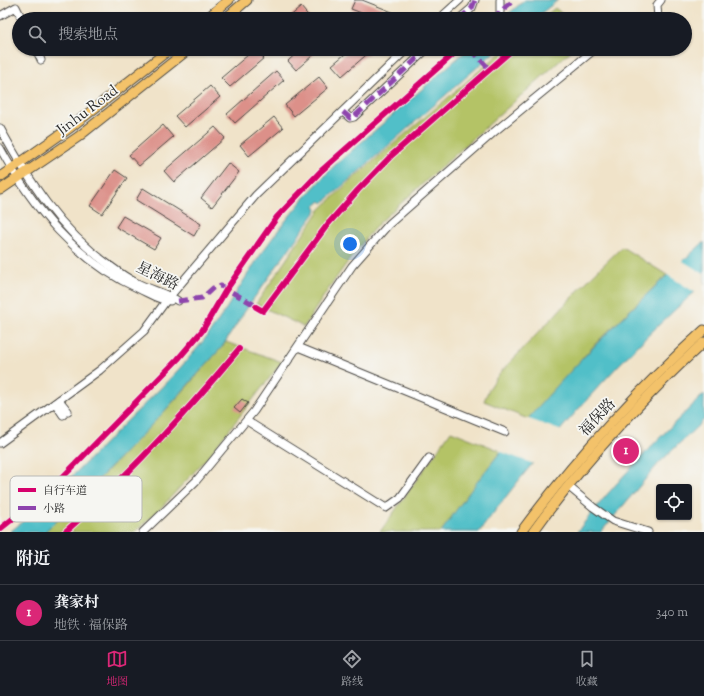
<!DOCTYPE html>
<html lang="zh">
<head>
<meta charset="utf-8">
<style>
	:root { --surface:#171b24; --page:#20242c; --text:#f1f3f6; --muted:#9ea1a6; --line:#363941; --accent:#db2777 }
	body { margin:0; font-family:"Sorts Mill Goudy","Noto Serif SC",serif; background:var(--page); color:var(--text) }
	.controls { position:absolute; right:12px; bottom:12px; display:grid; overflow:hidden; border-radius:4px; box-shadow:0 1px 3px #0004 }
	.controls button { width:36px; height:36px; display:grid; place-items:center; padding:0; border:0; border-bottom:1px solid var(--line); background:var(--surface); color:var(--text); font:20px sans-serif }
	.you { position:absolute; left:350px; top:244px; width:14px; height:14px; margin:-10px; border:3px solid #fff; border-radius:50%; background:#1a73e8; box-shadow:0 0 0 6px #1a73e833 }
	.badge { display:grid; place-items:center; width:26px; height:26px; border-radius:50%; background:var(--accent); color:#fff; font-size:13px; font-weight:700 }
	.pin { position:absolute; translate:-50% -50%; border:2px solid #fff; box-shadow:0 1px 4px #0006 }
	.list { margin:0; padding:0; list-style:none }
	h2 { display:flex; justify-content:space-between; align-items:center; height:52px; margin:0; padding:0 16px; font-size:17px }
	h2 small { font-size:13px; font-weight:400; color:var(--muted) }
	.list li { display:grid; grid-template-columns:26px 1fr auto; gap:12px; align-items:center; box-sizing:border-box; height:56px; padding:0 16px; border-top:1px solid var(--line) }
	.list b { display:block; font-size:15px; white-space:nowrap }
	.list p { margin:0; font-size:13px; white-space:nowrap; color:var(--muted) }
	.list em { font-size:13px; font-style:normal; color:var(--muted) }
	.icon { flex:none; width:22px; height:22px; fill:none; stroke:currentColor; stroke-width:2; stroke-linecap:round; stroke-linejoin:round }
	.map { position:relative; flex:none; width:704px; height:532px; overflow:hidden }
	.search { position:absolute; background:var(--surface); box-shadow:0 1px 3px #0004; left:12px; right:12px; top:12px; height:44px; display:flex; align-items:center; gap:10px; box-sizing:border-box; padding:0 14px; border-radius:22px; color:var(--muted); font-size:15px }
	.sheet { height:108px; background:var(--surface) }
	nav { display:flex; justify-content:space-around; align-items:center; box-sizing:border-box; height:56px; border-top:1px solid var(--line); background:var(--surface); font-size:11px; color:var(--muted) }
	nav a { display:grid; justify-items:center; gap:2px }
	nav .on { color:var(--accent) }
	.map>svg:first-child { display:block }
</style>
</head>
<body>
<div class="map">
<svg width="704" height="532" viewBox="0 0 704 532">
	<rect width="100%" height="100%" fill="#f6f6f2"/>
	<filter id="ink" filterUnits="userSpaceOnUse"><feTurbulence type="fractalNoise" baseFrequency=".025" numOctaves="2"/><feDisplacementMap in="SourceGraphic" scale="8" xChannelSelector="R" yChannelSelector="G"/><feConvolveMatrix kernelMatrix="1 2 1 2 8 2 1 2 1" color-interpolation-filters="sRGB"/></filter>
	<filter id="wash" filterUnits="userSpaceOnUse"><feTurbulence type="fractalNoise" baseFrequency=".012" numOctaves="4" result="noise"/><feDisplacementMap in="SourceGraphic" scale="16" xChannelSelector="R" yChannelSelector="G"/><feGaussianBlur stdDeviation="0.9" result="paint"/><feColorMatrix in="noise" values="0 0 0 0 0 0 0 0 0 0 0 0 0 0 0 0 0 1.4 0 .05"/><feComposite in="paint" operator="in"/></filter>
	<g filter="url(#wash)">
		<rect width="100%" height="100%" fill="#f0e3c9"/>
		<!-- green -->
		<g fill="#b4c366" stroke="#707748">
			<path d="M555 8 569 19H541Z"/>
			<path d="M505 49H573L379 223C350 256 327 290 304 327L256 304 320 210 349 182Z"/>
			<path d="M622 247 667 275 598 341 528 419 484 401 489 389 499 374 592 276Z"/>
			<path d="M226 342 282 362 208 457 160 509 135 532H44L68 511 178 397Z"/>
			<path d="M451 431 501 451 441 532H380Z"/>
		</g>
		<!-- water -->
		<g fill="#51bfc8" stroke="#3e757a">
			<path d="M525 0H558L534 19H502Z"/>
			<path d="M468 49H498L323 203 321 201 315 206 317 210 249 305 222 347 161 415 68 511 44 532H10C50 499 86 463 122 426 149 400 176 374 200 345 221 320 237 290 255 263 278 228 305 196 333 167Z"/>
			<path d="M704 242V284C619 357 546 443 479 532H441C516 422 605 330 704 242Z"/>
			<path d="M704 394V420L659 463 601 532H577C615 481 659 438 704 394Z"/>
		</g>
		<!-- pier -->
		<g fill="#f0e3c9">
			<path d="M681 260 704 274V286L696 293 666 274Z"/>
			<path d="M526 418 562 431 534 464 499 451Z"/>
		</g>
		<g id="blocks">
			<!-- building -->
			<g fill="#dc9089">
				<path d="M355 0H362L410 19H377L351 9Z"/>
				<path d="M301 7 311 19H287Z"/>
				<path d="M255 49 264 58 230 87 221 78Z"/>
				<path d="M301 49H320L296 70 288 61Z"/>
				<path d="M351 49H373L342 76 332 65Z"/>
				<path d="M276 71 284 80 235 123 227 114Z"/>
				<path d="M319 77 328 88 294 116 285 105Z"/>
				<path d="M210 86 220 97 185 127 175 116Z"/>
				<path d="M274 117 283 128 249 156 240 145Z"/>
				<path d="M163 125 173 137 139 166 129 155Z"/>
				<path d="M215 127 225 138 174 182 164 171Z"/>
				<path d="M228 163 239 172 212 207 201 198Z"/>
				<path d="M115 170 127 178 102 214 90 206Z"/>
				<path d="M143 188 201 224 194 236 136 200Z"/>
				<path d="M123 216 161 238 154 249 116 227Z"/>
				<path d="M242 399 248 403 240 413 234 408Z"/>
			</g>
		</g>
	</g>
	<g filter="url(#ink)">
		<use href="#blocks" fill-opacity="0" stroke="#494743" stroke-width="1"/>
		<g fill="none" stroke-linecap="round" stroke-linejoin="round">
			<defs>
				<g id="minor">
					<path d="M500 0V12"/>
					<path d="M0 16 16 7 22 19"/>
					<path d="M439 19 460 0"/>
					<path d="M459 19 472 8 475 0"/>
					<path d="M658 19 657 5 661 0"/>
					<path d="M36 49 41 60"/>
					<path d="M343 112 350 118 354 117 427 49"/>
					<path d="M0 128C29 181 59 229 109 265 117 271 127 278 137 283 151 290 166 293 178 301"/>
					<path d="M0 148C33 208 76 261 139 289 148 293 160 301 170 301"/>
					<path d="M298 347 505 432"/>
					<path d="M59 400 68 411"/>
					<path d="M55 403 63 415"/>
					<path d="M247 421 386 508 400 498 429 458"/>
					<path d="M0 443 100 370 144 331 166 301 256 195 407 49"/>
					<path d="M568 486 593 507 613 521 648 532"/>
					<path d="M143 532 196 481 254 411 352 266 389 224 494 132 595 49"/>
				</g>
				<g id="major">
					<path d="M206 19 229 0"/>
					<path d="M225 19 247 0"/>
					<path d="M0 177 71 127 170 49"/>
					<path d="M0 190 78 137 189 49"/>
					<path d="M521 532C575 459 637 391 704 330"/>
					<path d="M533 532C582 464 642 399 704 342"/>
				</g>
			</defs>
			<!-- minor casing -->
			<use href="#minor" stroke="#494743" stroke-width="9"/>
			<!-- major casing -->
			<use href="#major" stroke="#494743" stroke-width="11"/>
			<!-- minor -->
			<use href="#minor" stroke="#fff" stroke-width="7"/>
			<!-- major -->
			<use href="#major" stroke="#f3c26a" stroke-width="9"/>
			<!-- quiet -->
			<g stroke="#8e44ad" stroke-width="5" stroke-dasharray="10 5" stroke-linecap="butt">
				<path d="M459 19 472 8 475 0"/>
				<path d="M492 19 514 0"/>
				<path d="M553 19 560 14"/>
				<path d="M471 49 490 70"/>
				<path d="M343 112 350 118 354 117 427 49"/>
				<path d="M178 301 202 298 213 288 221 286 260 308"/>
			</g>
			<defs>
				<g id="cycleway">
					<path d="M256 307 263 311 328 224 358 190 392 155 513 49"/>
					<path d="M0 529 55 485 178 359 202 331 226 290 277 217 321 171 459 49"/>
					<path d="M65 532C129 475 185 414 239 349"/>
				</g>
			</defs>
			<!-- cycleway casing -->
			<use href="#cycleway" stroke="#f6f6f2" stroke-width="8"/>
			<!-- cycleway -->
			<use href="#cycleway" stroke="#d6006c" stroke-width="6"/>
		</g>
	</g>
	<g text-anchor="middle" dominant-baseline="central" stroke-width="3.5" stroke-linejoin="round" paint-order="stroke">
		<!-- street labels -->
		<g font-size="15" fill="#2b2b2b" stroke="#f6f6f2">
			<text transform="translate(88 111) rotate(-37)">Jinhu Road</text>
			<text transform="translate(157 277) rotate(26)">星海路</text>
			<text transform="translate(598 418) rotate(-47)">福保路</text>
		</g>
	</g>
	<!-- legend -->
	<rect x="10" y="476" width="132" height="46" rx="6" fill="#f6f6f2" stroke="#b9b9b6" stroke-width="1"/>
	<rect x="18" y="488" width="18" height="4" fill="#d6006c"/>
	<rect x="18" y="506" width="18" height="4" fill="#8e44ad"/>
	<g font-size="11" fill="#2b2b2b">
		<text x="43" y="494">自行车道</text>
		<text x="43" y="512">小路</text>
	</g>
</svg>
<div class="controls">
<button><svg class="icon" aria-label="locate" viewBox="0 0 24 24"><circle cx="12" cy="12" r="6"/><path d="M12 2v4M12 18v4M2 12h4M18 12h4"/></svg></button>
</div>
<div class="you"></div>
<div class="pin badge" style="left:626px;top:451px">1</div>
<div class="search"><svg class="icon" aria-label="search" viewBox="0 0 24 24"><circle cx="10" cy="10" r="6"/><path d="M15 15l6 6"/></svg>搜索地点</div>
</div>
<section class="sheet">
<h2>附近<small></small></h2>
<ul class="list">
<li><span class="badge">1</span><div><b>龚家村</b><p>地铁 · 福保路</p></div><em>340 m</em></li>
</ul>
</section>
<nav>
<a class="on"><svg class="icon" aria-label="map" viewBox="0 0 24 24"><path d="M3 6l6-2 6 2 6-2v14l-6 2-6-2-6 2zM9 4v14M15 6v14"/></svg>地图</a>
<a><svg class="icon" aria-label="directions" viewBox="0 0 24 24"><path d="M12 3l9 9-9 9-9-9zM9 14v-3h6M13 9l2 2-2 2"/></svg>路线</a>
<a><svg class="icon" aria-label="saved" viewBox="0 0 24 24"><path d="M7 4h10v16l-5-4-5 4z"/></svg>收藏</a>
</nav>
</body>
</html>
